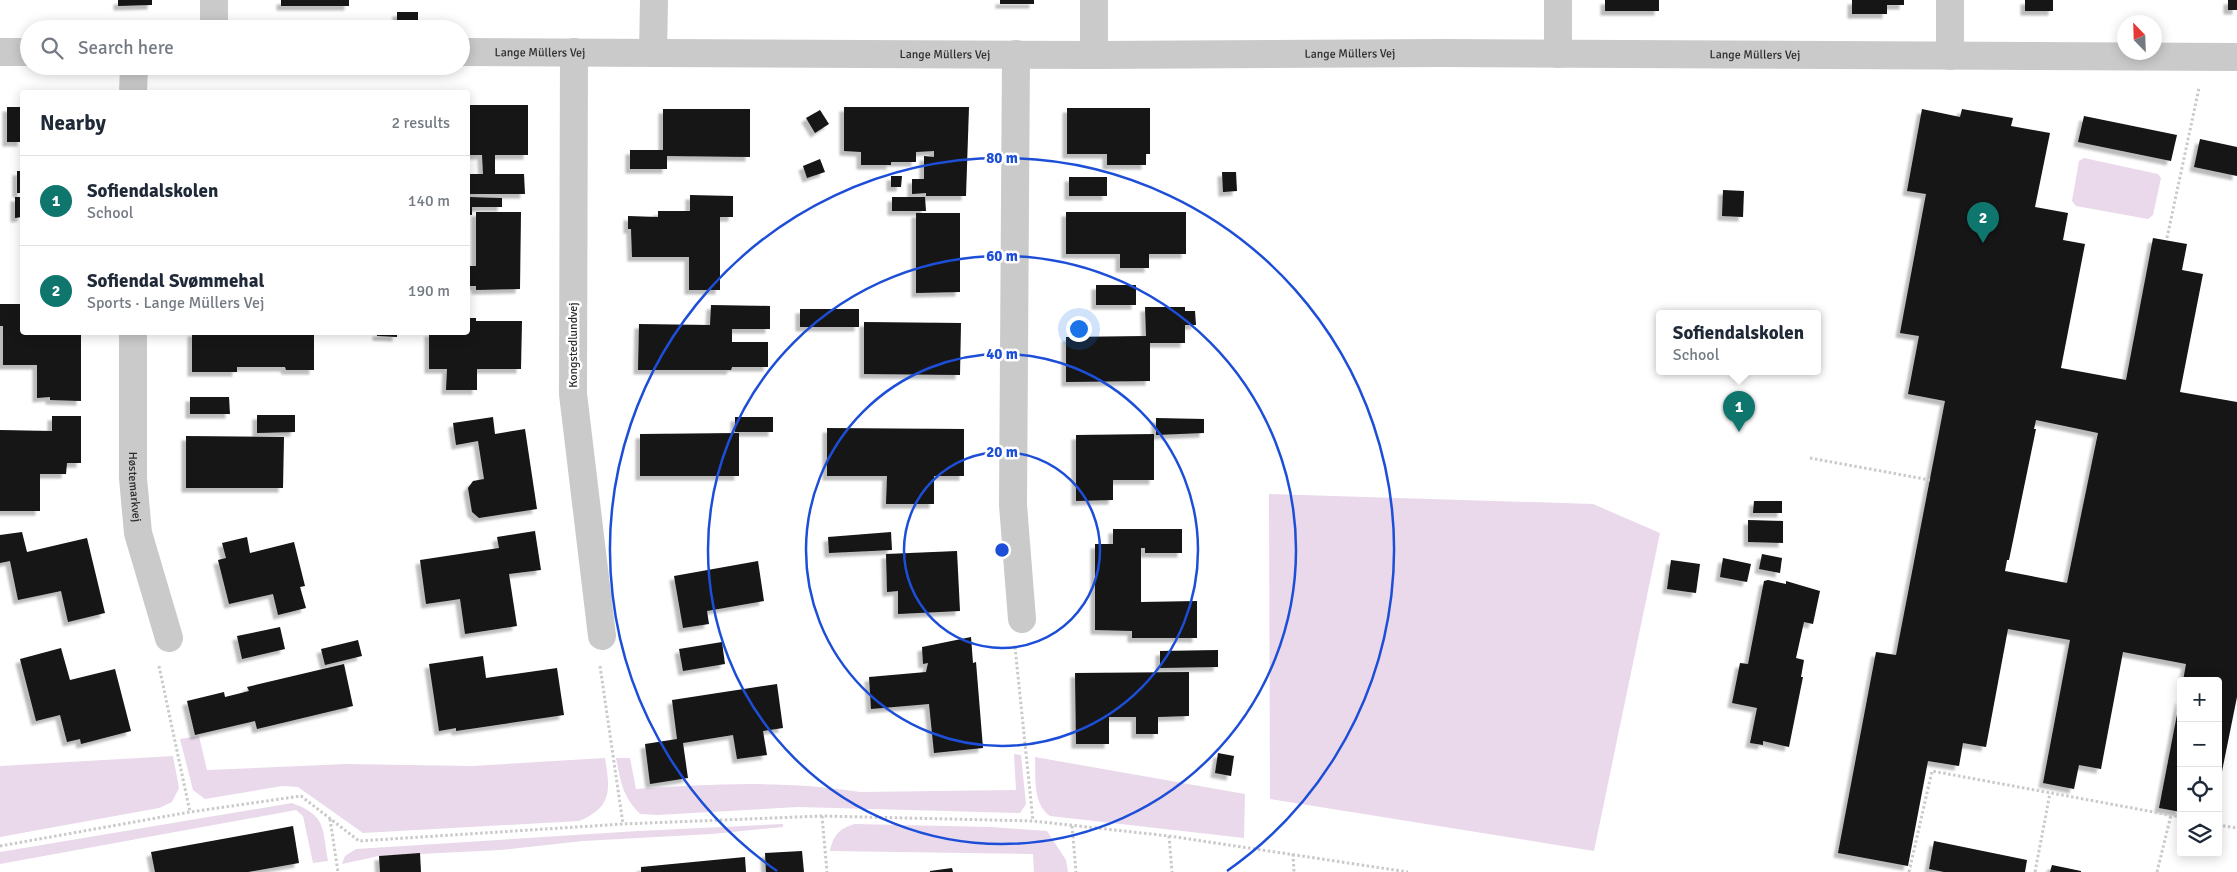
<!DOCTYPE html>
<html lang="en">
<head>
<meta charset="utf-8">
<style>
	:root { --surface:#fff; --page:#f2f2f3; --text:#1f2937; --muted:#747a83; --line:#e0e1e3; --accent:#0f766e }
	body { margin:0; font-family:Signika,sans-serif; background:var(--page); color:var(--text) }
	.controls { position:absolute; right:15px; bottom:15px; display:grid; overflow:hidden; border-radius:5px; box-shadow:0 2px 12px #0003 }
	.controls button { width:45px; height:45px; display:grid; place-items:center; padding:0; border:0; border-bottom:1px solid var(--line); background:var(--surface); color:var(--text); font:25px sans-serif }
	.compass { position:absolute; left:2117px; top:15px; width:45px; height:45px; border-radius:50%; background:var(--surface); box-shadow:0 2px 12px #0003; rotate:337deg }
	.you { position:absolute; left:1078px; top:328px; width:18px; height:18px; margin:-12px; border:4px solid #fff; border-radius:50%; background:#1a73e8; box-shadow:0 0 0 8px #1a73e833 }
	.badge { display:grid; place-items:center; width:32px; height:32px; border-radius:50%; background:var(--accent); color:#fff; font-size:16px; font-weight:700 }
	.pin { position:absolute; translate:-50% -41px; filter:drop-shadow(0 1px 2px #0008) }
	.pin::after { content:''; position:absolute; top:26px; width:18px; height:15px; background:inherit; clip-path:polygon(0 0,100% 0,50% 100%) }
	.popup { position:absolute; left:1656px; top:310px; width:165px; height:65px; box-sizing:border-box; display:grid; place-content:center; border-radius:5px; background:var(--surface); filter:drop-shadow(0 1px 4px #0005); font-size:16px; white-space:nowrap; color:var(--muted) }
	.popup b { font-size:19px; color:var(--text) }
	.popup::after { content:''; position:absolute; left:50%; top:100%; margin-left:-10px; border:10px solid transparent; border-top-color:var(--surface) }
	.list { margin:0; padding:0; list-style:none }
	h2 { display:flex; justify-content:space-between; align-items:center; height:65px; margin:0; padding:0 20px; font-size:21px }
	h2 small { font-size:16px; font-weight:400; color:var(--muted) }
	.list li { display:grid; grid-template-columns:32px 1fr auto; gap:15px; align-items:center; box-sizing:border-box; height:90px; padding:0 20px; border-top:1px solid var(--line) }
	.list b { display:block; font-size:19px; white-space:nowrap }
	.list p { margin:0; font-size:16px; white-space:nowrap; color:var(--muted) }
	.list em { font-size:16px; font-style:normal; color:var(--muted) }
	.icon { flex:none; width:28px; height:28px; fill:none; stroke:currentColor; stroke-width:2; stroke-linecap:round; stroke-linejoin:round }
	.map { position:relative; flex:none; width:2237px; height:872px; overflow:hidden }
	.search { position:absolute; background:var(--surface); box-shadow:0 2px 12px #0003; left:20px; top:20px; width:450px; height:55px; display:flex; align-items:center; gap:12px; box-sizing:border-box; padding:0 18px; border-radius:28px; color:var(--muted); font-size:19px }
	.panel { position:absolute; background:var(--surface); box-shadow:0 2px 12px #0003; left:20px; top:90px; width:450px; height:245px; border-radius:5px }
	.map>svg:first-child { display:block }
</style>
</head>
<body>
<div class="map">
<svg width="2237" height="872" viewBox="0 0 2237 872">
	<defs>
		<filter id="shadow"><feDropShadow dx="-4.5" dy="4.5" stdDeviation="1" flood-color="#0004"/></filter>
	</defs>
	<rect width="100%" height="100%" fill="#fff"/>
	<!-- green -->
	<g fill="#e9d9eb">
		<path d="M2084 158 2158 174 2161 178 2153 215 2148 219 2076 206 2072 201 2079 161Z"/>
		<path d="M1269 494 1593 504 1660 533 1594 851 1270 799Z"/>
		<path d="M199 736 207 770 346 764 472 766 605 758C610 789 613 807 579 821L363 833 298 787 282 786 205 799 193 790 180 739Z"/>
		<path d="M1014 754 1021 755 1026 804 1020 813 798 807 657 815 640 814C622 795 621 783 616 758H630L636 789C710 784 786 780 860 792L1016 790Z"/>
		<path d="M173 756 179 788 172 802 159 808 0 837V766Z"/>
		<path d="M1035 757 1245 794 1244 838 1050 816C1032 803 1036 777 1035 757Z"/>
		<path d="M292 803C327 816 322 828 328 861L313 863 303 816 296 810 0 864V852Z"/>
		<path d="M783 824V827L712 834 583 841 501 850 379 856 342 864 345 856 356 849 638 831Z"/>
		<path d="M855 824 991 827 1047 831 1066 860 1068 872H1034L1033 854 830 851C833 835 840 828 855 824Z"/>
	</g>
	<!-- building -->
	<g fill="#141414" fill-rule="evenodd" filter="url(#shadow)">
		<path d="M118 0H152V5L118 6Z"/>
		<rect x="281" y="0" width="68" height="6"/>
		<rect x="1000" y="0" width="34" height="4"/>
		<rect x="1605" y="0" width="54" height="11"/>
		<path d="M1852 0H1904V5H1887V14H1852Z"/>
		<rect x="2025" y="0" width="28" height="11"/>
		<rect x="2228" y="0" width="9" height="10"/>
		<path d="M397 12H418V27L397 26Z"/>
		<path d="M468 105H528V155H495V174H524L525 194H468V174H483L482 155H468Z"/>
		<rect x="7" y="107" width="15" height="35"/>
		<path d="M844 107H969L966 196H926V193L912 194V179H924V156L934 157V151L916 152V162H891V165H861V152L844 151Z"/>
		<path d="M1067 108H1150V154H1146V165H1107V154H1067Z"/>
		<path d="M663 109H750V157L667 156V169H630V150H663Z"/>
		<path d="M1922 109 1960 117 1962 109 2013 118 2011 126 2050 133 2035 207 2068 213 2063 240 2085 244 2061 368 2126 380 2153 238 2187 244 2182 270 2203 274 2180 392 2237 402V697L2218 791V681H2183L2186 664 2123 652 2101 769 2079 765 2074 789 2043 783 2070 640 2008 629 1986 747 1963 743 1959 766 1928 761 1908 866 1838 853 1876 652 1896 655 1945 401 1908 394 1919 336 1900 333 1926 194 1907 191ZM2036 420 2098 433 2067 583 2005 571 2007 560H2009L2036 429H2034Z"/>
		<path d="M820 110 829 124 815 133 806 118Z"/>
		<path d="M2084 116 2177 135 2171 161 2078 142Z"/>
		<path d="M2200 139 2237 147V176L2194 167Z"/>
		<path d="M820 159 825 172 807 178 803 166Z"/>
		<rect x="17" y="171" width="5" height="22"/>
		<path d="M1222 172H1236L1237 191 1223 192Z"/>
		<path d="M891 176H902L901 187H891Z"/>
		<rect x="1069" y="177" width="38" height="19"/>
		<path d="M1723 190 1744 191 1743 217 1722 216Z"/>
		<path d="M690 195 733 196V217H720V290H689V257H632L631 229H628V216L658 217V211H690Z"/>
		<path d="M15 197H22V217L15 218Z"/>
		<path d="M468 197 502 198V207H472V215H468Z"/>
		<path d="M892 197H925L926 211H892Z"/>
		<path d="M476 212H521L520 289 476 290V286H468V266H476Z"/>
		<path d="M1066 212H1186V254H1149V268H1120V254H1066Z"/>
		<path d="M916 213H960V292L916 293Z"/>
		<rect x="1096" y="285" width="40" height="20"/>
		<path d="M0 304H22V332H81V401L50 400V397L37 398V365H3V326H0Z"/>
		<path d="M711 305 770 306V329H732V342H768V367H732L731 370H638L639 324 710 325Z"/>
		<path d="M1145 307H1185V311H1195L1196 325H1185V343H1150V381L1066 382V337L1146 336Z"/>
		<rect x="800" y="309" width="59" height="18"/>
		<path d="M468 318H476V321H522L521 369H477V390H446L447 369H429V332H468Z"/>
		<path d="M864 322 961 323 960 375 864 374Z"/>
		<path d="M192 332H314V370H286L285 367H237V372H192Z"/>
		<path d="M377 332H397V337L377 336Z"/>
		<path d="M190 397H229L230 414H190Z"/>
		<path d="M257 415H295V432L257 433Z"/>
		<path d="M52 416H81V463H67L66 474H40V511H0V430L52 431Z"/>
		<path d="M493 417 495 434 525 429 537 509 479 518 472 512 468 488 473 481 484 479 478 441 456 445 453 423Z"/>
		<rect x="735" y="417" width="38" height="15"/>
		<path d="M1156 418 1204 419V433L1156 435Z"/>
		<path d="M827 428 964 429V476H934V504H886L887 476H827Z"/>
		<path d="M739 433V476H640V434Z"/>
		<path d="M1154 434V480H1113V500L1076 501V435Z"/>
		<path d="M186 436 284 437 283 488H186Z"/>
		<path d="M1754 501H1782V513H1753Z"/>
		<path d="M1748 520 1783 521V543L1748 542Z"/>
		<path d="M1113 529H1182V553H1145V548H1141V602L1197 601V638H1132V631L1095 630V544H1113Z"/>
		<path d="M535 531 541 570 509 574 517 626 465 634 460 599 426 604 420 560 499 548 497 537Z"/>
		<path d="M22 532 27 552 87 538 105 613 68 622 61 591 18 600 10 561 0 563V535Z"/>
		<path d="M891 532 892 550 829 553 828 537Z"/>
		<path d="M247 537 250 553 294 542 305 586 300 587 306 608 278 615 273 594 229 604 218 560 226 558 222 543Z"/>
		<path d="M957 551 960 611 898 614V591L887 592 886 554Z"/>
		<path d="M1762 554 1782 558 1780 573 1759 569Z"/>
		<path d="M1723 558 1751 564 1747 582 1720 577Z"/>
		<path d="M1671 560 1700 564 1696 593 1667 589Z"/>
		<path d="M758 561 764 601 707 611 709 624 683 628 674 576Z"/>
		<path d="M1768 580 1786 584V581L1820 591 1813 624 1804 622 1796 658 1804 660 1801 677H1803L1789 747 1763 741V745L1750 743 1757 708 1732 703 1740 663 1748 664 1764 581Z"/>
		<path d="M280 627 285 649 242 659 237 636Z"/>
		<path d="M971 637 973 663 976 662 983 748 934 753 929 704 871 709 869 677 926 672 928 663 923 664 922 647Z"/>
		<path d="M358 640 362 656 325 665 321 649Z"/>
		<path d="M722 642 725 664 683 671 679 649Z"/>
		<path d="M61 648 70 680 115 669 131 731 81 744 80 739 67 742 60 715 36 721 20 659Z"/>
		<path d="M1218 650V667L1160 668V651Z"/>
		<path d="M483 656 486 678 557 668 564 715 456 731V728L439 731 429 664Z"/>
		<path d="M344 664 353 706 257 729 255 721 195 735 187 701 224 692 225 697 249 691 247 687Z"/>
		<path d="M1189 672V716L1158 717V734H1136V717H1109V744H1076L1075 673Z"/>
		<path d="M777 684 783 728 763 731 767 755 737 759 733 735 683 743 688 778 650 784 645 744 677 739 672 700Z"/>
		<path d="M2180 699H2181V812L2159 808Z"/>
		<path d="M1218 753 1234 756 1231 776 1215 773Z"/>
		<path d="M293 826 299 863 248 872H155L151 852Z"/>
		<path d="M1934 841 2027 860 2025 872H1944L1929 869Z"/>
		<path d="M802 851 804 872H766L765 853Z"/>
		<path d="M420 853 421 872H380L379 856Z"/>
		<path d="M745 857 746 872H641V867Z"/>
		<path d="M2052 865 2081 871V872H2050Z"/>
		<path d="M952 868 953 872H930V871Z"/>
	</g>
	<g fill="none" stroke-linecap="round" stroke-linejoin="round">
		<!-- path -->
		<g stroke="#cacaca" stroke-width="3" stroke-dasharray="2.5 2.5" stroke-linecap="butt">
			<path d="M2167 238 2199 88"/>
			<path d="M1810 458 1930 480"/>
			<path d="M1015 647 1033 821"/>
			<path d="M159 666 190 812"/>
			<path d="M600 666 623 824"/>
			<path d="M822 816 827 872"/>
			<path d="M330 819 338 872"/>
			<path d="M2218 825 2237 828"/>
			<path d="M1072 826 1076 872"/>
			<path d="M1169 836 1172 872"/>
			<path d="M0 846 190 812 301 796 359 841 623 824 822 816 1033 821 1169 836 1408 872"/>
			<path d="M1293 854 1294 872"/>
			<path d="M1909 872 1932 771 2181 817"/>
			<path d="M2035 872 2050 793"/>
			<path d="M2157 872 2171 815"/>
		</g>
		<!-- minor -->
		<g stroke="#cacaca" stroke-width="28">
			<path d="M214 0V29"/>
			<path d="M1950 0V56"/>
			<path d="M0 52H29"/>
			<path id="s1" d="M461 52 1094 55 1443 53 2237 57"/>
			<path d="M574 52 573 394 602 636"/>
			<path d="M653 53 654 0"/>
			<path d="M1016 54 1013 505 1022 619"/>
			<path d="M1558 54V0"/>
			<path d="M1094 55V0"/>
			<path d="M133 92 134 66"/>
			<path id="s2" d="M133 332V478L138 533 169 638"/>
		</g>
	</g>
	<!-- distance rings -->
	<g fill="none" stroke="#1d4ed8" stroke-width="2.5">
		<circle cx="1002" cy="550" r="98"/>
		<circle cx="1002" cy="550" r="196"/>
		<circle cx="1002" cy="550" r="294"/>
		<path d="M777 871A392 392 0 1 1 1227 871"/>
	</g>
	<g text-anchor="middle" dominant-baseline="central" stroke-width="5" stroke-linejoin="round" paint-order="stroke">
		<!-- street labels -->
		<g font-size="12" fill="#2d2d2d" stroke="#fff">
			<text stroke="none"><textPath href="#s1" startOffset="79">Lange Müllers Vej</textPath></text>
			<text stroke="none"><textPath href="#s1" startOffset="484">Lange Müllers Vej</textPath></text>
			<text stroke="none"><textPath href="#s1" startOffset="889">Lange Müllers Vej</textPath></text>
			<text stroke="none"><textPath href="#s1" startOffset="1294">Lange Müllers Vej</textPath></text>
			<text transform="translate(573 345) rotate(-90)">Kongstedlundvej</text>
			<text stroke="none"><textPath href="#s2" startOffset="155">Høstemarkvej</textPath></text>
		</g>
	</g>
	<circle cx="1002" cy="550" r="8" fill="#1d4ed8" stroke="#fff" stroke-width="2.5"/>
	<g font-size="15" text-anchor="middle" font-weight="bold" fill="#1d4ed8" stroke="#fff" stroke-width="5" stroke-linejoin="round" paint-order="stroke">
		<text x="1002" y="163">80 m</text>
		<text x="1002" y="261">60 m</text>
		<text x="1002" y="359">40 m</text>
		<text x="1002" y="457">20 m</text>
	</g>
</svg>
<div class="controls">
<button>+</button>
<button>−</button>
<button><svg class="icon" aria-label="locate" viewBox="0 0 24 24"><circle cx="12" cy="12" r="6"/><path d="M12 2v4M12 18v4M2 12h4M18 12h4"/></svg></button>
<button><svg class="icon" aria-label="layers" viewBox="0 0 24 24"><path d="M12 4l9 5-9 5-9-5zM3 14l9 5 9-5"/></svg></button>
</div>
<svg class="compass" viewBox="-18 -18 36 36"><path d="M0-13l5 13h-10z" fill="#e53935"/><path d="M0 13l5-13h-10z" fill="#747a83"/></svg>
<div class="you"></div>
<div class="pin badge" style="left:1739px;top:432px">1</div>
<div class="popup"><b>Sofiendalskolen</b>School</div>
<div class="pin badge" style="left:1983px;top:243px">2</div>
<div class="search"><svg class="icon" aria-label="search" viewBox="0 0 24 24"><circle cx="10" cy="10" r="6"/><path d="M15 15l6 6"/></svg>Search here</div>
<section class="panel">
<h2>Nearby<small>2 results</small></h2>
<ul class="list">
<li><span class="badge">1</span><div><b>Sofiendalskolen</b><p>School</p></div><em>140 m</em></li>
<li><span class="badge">2</span><div><b>Sofiendal Svømmehal</b><p>Sports · Lange Müllers Vej</p></div><em>190 m</em></li>
</ul>
</section>
</div>
</body>
</html>
